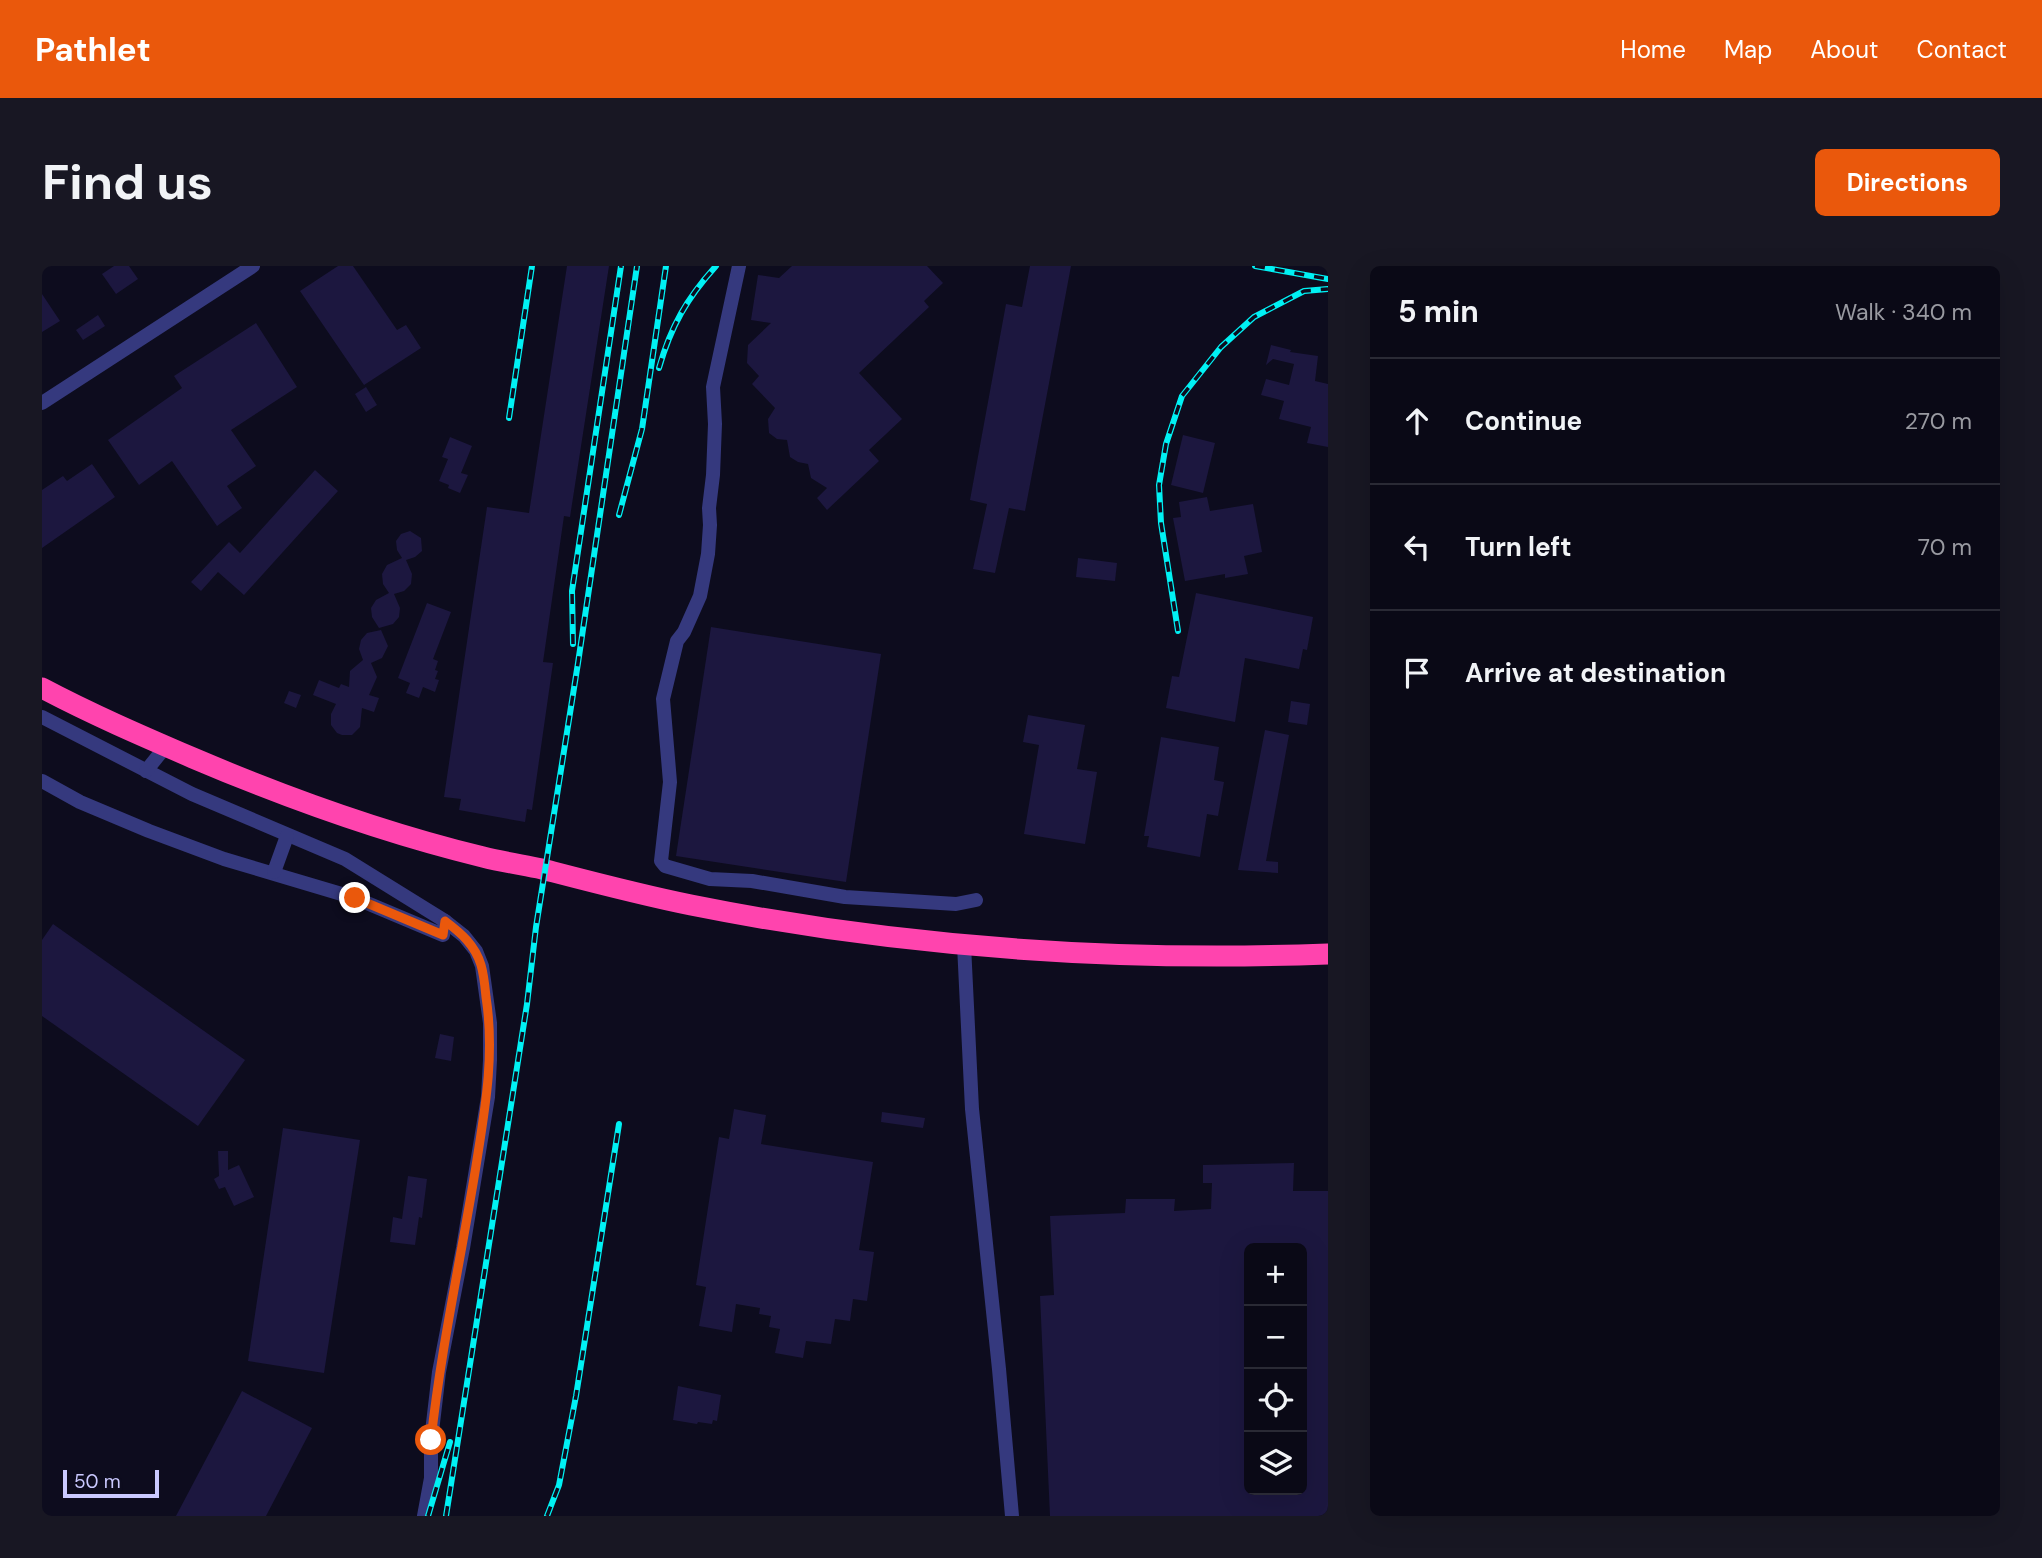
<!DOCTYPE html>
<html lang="en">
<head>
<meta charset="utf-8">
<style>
	:root { --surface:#0a0916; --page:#181723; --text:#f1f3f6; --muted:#999aa1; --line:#2a2a35; --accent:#ea580c }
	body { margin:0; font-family:"DM Sans",sans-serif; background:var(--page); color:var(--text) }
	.controls { position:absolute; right:21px; bottom:21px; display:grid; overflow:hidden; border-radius:10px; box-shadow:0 7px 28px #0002 }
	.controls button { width:63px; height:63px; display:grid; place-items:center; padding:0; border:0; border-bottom:2px solid var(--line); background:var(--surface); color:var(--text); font:35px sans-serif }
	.scale { position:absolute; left:21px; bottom:18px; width:96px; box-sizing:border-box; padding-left:7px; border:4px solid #cac9ff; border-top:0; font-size:19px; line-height:24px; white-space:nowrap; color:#cac9ff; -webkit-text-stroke:5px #0d0c1e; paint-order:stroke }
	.stop { position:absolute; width:21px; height:21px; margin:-16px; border:5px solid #ea580c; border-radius:50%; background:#fff }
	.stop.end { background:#ea580c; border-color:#fff; box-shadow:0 2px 7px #0008 }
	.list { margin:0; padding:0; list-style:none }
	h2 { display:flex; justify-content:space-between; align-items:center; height:91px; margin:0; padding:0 28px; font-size:30px }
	h2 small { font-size:23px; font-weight:400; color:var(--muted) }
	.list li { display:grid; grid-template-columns:46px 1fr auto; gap:21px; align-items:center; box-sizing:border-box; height:126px; padding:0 28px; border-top:2px solid var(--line) }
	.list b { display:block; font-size:26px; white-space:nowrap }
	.list em { font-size:23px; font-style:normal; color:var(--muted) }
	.icon { flex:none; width:38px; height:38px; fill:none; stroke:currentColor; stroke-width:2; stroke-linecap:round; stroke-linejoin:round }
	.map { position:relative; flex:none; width:1286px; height:1250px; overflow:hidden; border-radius:10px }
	header { display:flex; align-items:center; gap:42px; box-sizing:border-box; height:98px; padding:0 35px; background:var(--accent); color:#fff }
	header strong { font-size:33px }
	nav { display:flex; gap:38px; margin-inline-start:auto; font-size:24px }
	.intro { display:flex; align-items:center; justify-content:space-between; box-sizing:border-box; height:168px; padding:0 42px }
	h1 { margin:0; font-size:49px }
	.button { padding:18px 32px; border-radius:10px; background:var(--accent); color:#fff; font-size:24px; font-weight:700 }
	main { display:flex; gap:42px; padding:0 42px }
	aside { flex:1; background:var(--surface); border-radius:10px; box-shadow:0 7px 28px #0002 }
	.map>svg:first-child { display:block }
</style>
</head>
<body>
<header>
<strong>Pathlet</strong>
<nav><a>Home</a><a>Map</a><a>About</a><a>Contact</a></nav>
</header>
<div class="intro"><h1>Find us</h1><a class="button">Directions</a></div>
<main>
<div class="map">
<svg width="1286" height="1250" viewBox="0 0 1286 1250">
	<rect width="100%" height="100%" fill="#0d0c1e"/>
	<!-- building -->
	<g fill="#1c173f" fill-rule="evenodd">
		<path d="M72 0H87L96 13 74 28 60 8Z"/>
		<path d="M296 0H311L355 64 364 59 379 82 322 119 258 25Z"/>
		<path d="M525 0H567L528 251 522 250 501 396 511 397 490 544 485 543 483 556 417 544 419 533 402 531 445 241 487 247Z"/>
		<path d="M750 0H885L901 17 882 35 887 41 817 107 860 153 827 184 837 195 785 244 775 232 785 222 769 212 766 198 756 196 748 191 745 174 735 173 727 167 726 153 733 142 710 118 717 110 705 97 706 79 729 57 709 54 716 9 737 12Z"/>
		<path d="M988 0H1029L983 245 967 242 953 307 931 303 945 238 928 234 964 38 980 41Z"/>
		<path d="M0 28 18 55 0 66Z"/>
		<path d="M56 49 63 60 41 74 34 64Z"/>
		<path d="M214 57 255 121 189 164 214 200 185 220 200 242 175 260 130 195 97 219 66 174 140 122 132 110Z"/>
		<path d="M1229 79 1249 84 1248 86 1276 90 1273 115 1286 118V181L1265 177 1269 161 1237 153 1242 135 1219 129 1224 113 1247 119 1252 98 1231 93 1224 99Z"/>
		<path d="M324 121 335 139 324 146 313 128Z"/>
		<path d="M1141 169 1173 177 1161 227 1129 219Z"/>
		<path d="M408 171 430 180 419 207 426 209 418 227 406 222 407 219 397 215 406 193 400 191Z"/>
		<path d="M50 198 73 231 0 282V224L21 210 25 215Z"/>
		<path d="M273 204 296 225 202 329 176 306 159 325 149 316 187 276 198 287Z"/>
		<path d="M1165 231 1168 245 1211 238 1220 286 1202 290 1206 308 1183 312V308L1143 315 1131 252 1139 251 1137 236Z"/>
		<path d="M368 265 379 272 380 285 373 291 364 294 370 308 369 318 362 325 352 328 358 342 357 351 351 358 337 362 330 351 329 342 334 334 347 327 341 318 340 308 345 299 360 292 355 284 354 275 359 268Z"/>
		<path d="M1036 292 1075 297 1073 315 1034 311Z"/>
		<path d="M1154 327 1271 351 1265 384 1261 383 1257 403 1203 392 1193 456 1124 442 1130 410 1137 411Z"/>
		<path d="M385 337 409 346 391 393 396 395 393 404 396 405 393 413 397 414 393 426 381 421 377 432 364 427 368 417 356 412Z"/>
		<path d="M669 361 839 388 804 616 634 590Z"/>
		<path d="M339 364 346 380 340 392 329 397 335 411 327 429 337 432 332 446 320 442 318 461 310 469H300L295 467 289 459V448L294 438 271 429 277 414 297 422 299 418 307 421 308 405 321 394 317 383 319 374 325 367Z"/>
		<path d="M247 425 259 429 254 442 242 437Z"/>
		<path d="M1249 435 1268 438 1265 459 1246 456Z"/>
		<path d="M986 449 1043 459 1035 503 1055 506 1043 578 982 568 997 479 981 476Z"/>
		<path d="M1223 464 1247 469 1224 595 1236 596V607L1196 604Z"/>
		<path d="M1119 471 1177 481 1172 514 1182 516 1176 550 1165 548 1158 591 1105 581 1107 570H1102Z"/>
		<path d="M11 658 203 794 156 860 0 750V674Z"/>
		<path d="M398 768 412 771 409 795 393 792Z"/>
		<path d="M692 843 724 849 719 878 831 896 817 984 832 986 825 1035 811 1033 808 1055 793 1053 789 1078 764 1075 761 1092 733 1087 738 1063 727 1061 729 1050 717 1048 718 1042 694 1038 690 1066 657 1060 664 1021 654 1019 677 871 687 873Z"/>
		<path d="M840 846 883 852 881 862 839 856Z"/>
		<path d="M241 862 318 874 282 1107 206 1095Z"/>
		<path d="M176 885H186V904L197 899 212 931 192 940 183 921 177 923 172 913 177 910Z"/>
		<path d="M1252 897 1251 925H1286V1250H1008L998 1030 1012 1029 1008 950 1083 947 1084 933H1133L1132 945 1169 943 1170 917H1161V899ZM1207 982H1260V1224H1207Z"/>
		<path d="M366 910 385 913 380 952 377 951 373 979 348 976 351 951 360 953Z"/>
		<path d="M636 1120 679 1129 675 1155 671 1154 670 1158 656 1156 655 1158 631 1154Z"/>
		<path d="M200 1125 270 1162 224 1250H134Z"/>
	</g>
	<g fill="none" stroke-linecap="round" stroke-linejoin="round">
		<!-- minor -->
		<g stroke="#35397e" stroke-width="14">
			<path d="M697 0 671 121 673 158 671 209 667 242 668 259 666 288 658 330 642 366 635 375 621 433 628 516 619 595 623 600 668 613 710 615 803 631 914 638 934 634"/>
			<path d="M0 137 211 0"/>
			<path d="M0 451 150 528 303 593 403 655 401 669 313 632 182 593 107 565 38 536 0 515"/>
			<path d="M104 505 124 480"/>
			<path d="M232 606 245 570"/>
			<path d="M922 679 930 843 957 1103 970 1250"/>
			<path d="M382 1250 389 1212V1174L397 1106 421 982 446 831 448 794V757L440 700 434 685 422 670 403 655"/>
		</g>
		<!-- highway -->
		<path stroke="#ff44ae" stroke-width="21" d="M0 422C49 448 100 470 151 492 245 532 342 567 441 591 461 596 481 599 500 603 550 616 599 629 649 639 858 681 1073 696 1286 688"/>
		<defs>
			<g id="rail">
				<path d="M1213 0 1286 13"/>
				<path d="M617 102C629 60 645 32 674 0"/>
				<path d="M467 152 490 0"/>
				<path d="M577 249 600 163 624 0"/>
				<path d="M1136 365 1119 257 1117 219 1124 178 1140 130 1179 81 1212 51 1262 25 1286 23"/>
				<path d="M531 378 530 325 579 0"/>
				<path d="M386 1250 408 1176"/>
				<path d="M404 1250 485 738 494 661 536 397 595 0"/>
				<path d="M505 1250 517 1219 534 1130 577 858"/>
			</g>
		</defs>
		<!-- rail casing -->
		<use href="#rail" stroke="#00f1f4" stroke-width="6"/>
		<!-- rail -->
		<use href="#rail" stroke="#0d0c1e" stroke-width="3.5" stroke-dasharray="10" stroke-linecap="butt"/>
	</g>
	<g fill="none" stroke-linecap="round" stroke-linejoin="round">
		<!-- route -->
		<path stroke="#ea580c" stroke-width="9" d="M313 632 401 669 403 655C419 667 433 679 439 699 442 709 443 721 444 731 453 789 443 843 434 900 419 992 399 1082 389 1174"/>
	</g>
</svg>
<div class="controls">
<button>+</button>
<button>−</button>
<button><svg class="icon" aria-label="locate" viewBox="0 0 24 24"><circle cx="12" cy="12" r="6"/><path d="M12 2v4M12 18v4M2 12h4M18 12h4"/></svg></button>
<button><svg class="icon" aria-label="layers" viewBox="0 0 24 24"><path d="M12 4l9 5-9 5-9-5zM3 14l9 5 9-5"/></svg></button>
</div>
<div class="scale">50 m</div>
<div class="stop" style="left:389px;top:1174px"></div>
<div class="stop end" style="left:313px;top:632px"></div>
</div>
<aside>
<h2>5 min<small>Walk · 340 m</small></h2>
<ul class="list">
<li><svg class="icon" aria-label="ahead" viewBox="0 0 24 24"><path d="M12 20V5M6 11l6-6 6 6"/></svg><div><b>Continue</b></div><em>270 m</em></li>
<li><svg class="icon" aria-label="left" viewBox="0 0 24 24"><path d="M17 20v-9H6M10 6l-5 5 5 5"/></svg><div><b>Turn left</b></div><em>70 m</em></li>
<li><svg class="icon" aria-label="arrive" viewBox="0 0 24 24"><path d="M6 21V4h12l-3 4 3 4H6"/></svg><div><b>Arrive at destination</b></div></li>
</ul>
</aside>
</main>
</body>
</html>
